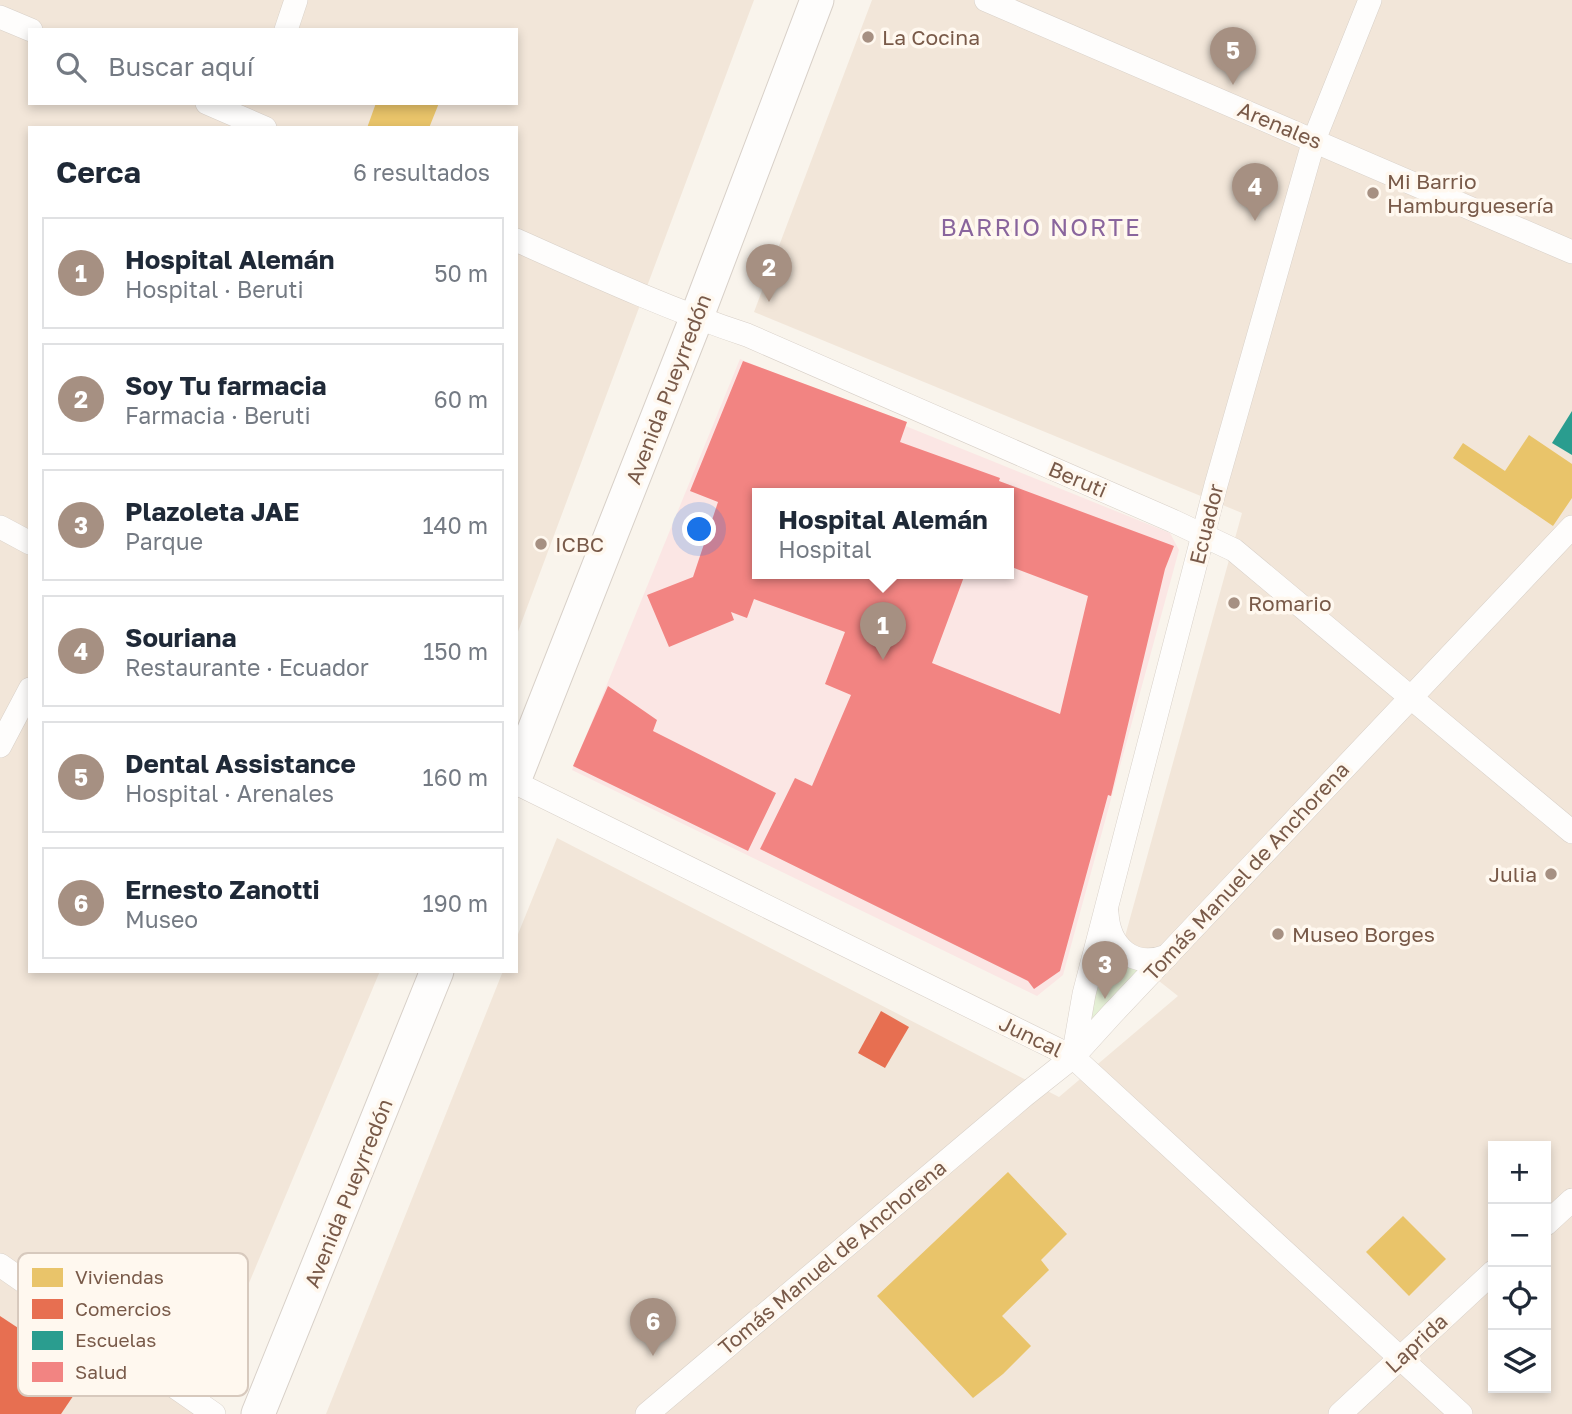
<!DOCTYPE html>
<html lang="es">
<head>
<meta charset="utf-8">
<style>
	:root { --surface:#fff; --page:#f2f2f3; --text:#1f2937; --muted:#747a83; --line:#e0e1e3; --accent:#a69082 }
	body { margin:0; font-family:"Golos Text",sans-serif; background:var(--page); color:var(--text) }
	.controls { position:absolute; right:21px; bottom:21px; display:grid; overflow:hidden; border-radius:0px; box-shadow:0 4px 10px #0003 }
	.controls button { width:63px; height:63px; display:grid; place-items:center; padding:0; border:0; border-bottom:2px solid var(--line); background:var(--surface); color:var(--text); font:35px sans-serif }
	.you { position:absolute; left:700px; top:530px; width:24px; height:24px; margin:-18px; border:5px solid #fff; border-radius:50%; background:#1a73e8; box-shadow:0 0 0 10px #1a73e833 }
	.badge { display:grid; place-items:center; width:46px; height:46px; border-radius:50%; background:var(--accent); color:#fff; font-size:23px; font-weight:700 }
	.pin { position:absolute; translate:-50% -58px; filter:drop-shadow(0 2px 4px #0008) }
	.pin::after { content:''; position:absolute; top:37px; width:24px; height:21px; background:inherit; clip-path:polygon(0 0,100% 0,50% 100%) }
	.popup { position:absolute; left:752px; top:488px; width:262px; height:91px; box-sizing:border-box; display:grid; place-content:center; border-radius:0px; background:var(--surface); filter:drop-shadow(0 2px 5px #0005); font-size:23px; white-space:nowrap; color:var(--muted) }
	.popup b { font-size:26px; color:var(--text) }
	.popup::after { content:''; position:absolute; left:50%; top:100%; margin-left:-14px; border:14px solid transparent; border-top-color:var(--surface) }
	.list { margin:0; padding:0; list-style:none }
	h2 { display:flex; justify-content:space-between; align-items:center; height:91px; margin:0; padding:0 28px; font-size:30px }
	h2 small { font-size:23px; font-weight:400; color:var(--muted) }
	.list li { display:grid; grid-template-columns:46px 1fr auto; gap:21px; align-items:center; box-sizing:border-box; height:112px; margin:0 14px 14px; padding:0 14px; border:2px solid var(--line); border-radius:0px }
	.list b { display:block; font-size:26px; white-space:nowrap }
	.list p { margin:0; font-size:23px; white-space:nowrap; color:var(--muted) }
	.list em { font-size:23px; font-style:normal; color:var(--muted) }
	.icon { flex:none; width:38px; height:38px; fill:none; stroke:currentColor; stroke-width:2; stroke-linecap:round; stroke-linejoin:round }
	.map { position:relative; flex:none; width:1572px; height:1414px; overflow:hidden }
	.search { position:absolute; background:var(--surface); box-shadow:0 4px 10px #0003; left:28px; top:28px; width:490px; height:77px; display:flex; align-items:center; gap:18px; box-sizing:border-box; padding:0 24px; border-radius:0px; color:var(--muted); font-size:26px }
	.panel { position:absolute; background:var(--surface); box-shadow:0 4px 10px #0003; left:28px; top:126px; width:490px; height:847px; border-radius:0px }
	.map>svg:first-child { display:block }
</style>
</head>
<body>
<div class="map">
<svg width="1572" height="1414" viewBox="0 0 1572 1414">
	<rect width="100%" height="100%" fill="#f9f4ec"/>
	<!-- residential -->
	<g fill="#f2e6d9" fill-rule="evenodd">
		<path d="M0 0H754L516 637V128H30V971H380L194 1414H0ZM30 30H516V103H30Z"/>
		<path d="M872 0H1572V1414H326L503 971H516V939L557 838 1059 1097 1178 996 1121 951 1242 513 754 312ZM1493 1146H1546V1388H1493Z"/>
	</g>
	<!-- medical -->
	<path fill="#fbe6e4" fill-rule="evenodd" d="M740 359 1170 533 1179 550 1063 975 1037 996 572 770ZM757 494H1009V574H757Z"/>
	<!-- green -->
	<path fill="#e5f0d6" d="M1109 942 1145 967 1086 1030Z"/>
	<!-- homes -->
	<g fill="#e9c46a">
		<path d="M376 103H439L429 128H367Z"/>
		<path d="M1529 435 1572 464V498L1553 526 1453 458 1463 443 1505 471Z"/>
		<path d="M1008 1172 1067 1234 1041 1260 1049 1270 1002 1316 1031 1346 1003 1374 973 1398 877 1296Z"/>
		<path d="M1403 1216 1446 1259 1409 1296 1366 1252Z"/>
	</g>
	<!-- shops -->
	<g fill="#e76f51">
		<path d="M881 1011 909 1027 885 1068 858 1053Z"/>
		<path d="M0 1316 88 1374 61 1414H0Z"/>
	</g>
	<!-- schools -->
	<path fill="#2a9d8f" d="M1572 411V455L1552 443Z"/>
	<!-- health -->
	<g fill="#f28482" fill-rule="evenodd">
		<path d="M743 361 907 422 900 442 1000 478 999 481 1174 546 1165 569 1111 796 1108 795 1060 971 1034 989 1028 981 760 849 795 778 812 786 851 695 825 684 845 632 754 599 747 618 731 612 734 620 669 647 647 595 693 577 718 502 690 491ZM757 494H1009V566L1088 596 1060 714 932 663 965 574H757Z"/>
		<path d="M608 686 657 720 653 731 776 793 748 851 573 766Z"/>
	</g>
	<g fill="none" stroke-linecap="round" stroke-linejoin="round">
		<defs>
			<g id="street">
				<path d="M986 0 1572 252"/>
				<path d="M0 17 31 30"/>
				<path d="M286 30 296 0"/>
				<path d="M207 103 265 128"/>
				<path d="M516 240C592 274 668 309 747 335L1173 521 1234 550 1572 832"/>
				<path d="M0 527 30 543"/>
				<path d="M0 746 30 689"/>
				<path d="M516 783 1073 1057 1461 1414"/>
				<path d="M1107 913C1109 947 1133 969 1167 956"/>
				<path d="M1073 1057 1084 994 1216 485 1314 140 1370 0"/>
				<path d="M1546 1224 1572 1200"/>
				<path d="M0 1265 214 1414"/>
				<path d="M647 1414 1025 1095 1073 1057 1112 1014 1572 527"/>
				<path d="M1340 1414 1493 1272"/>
			</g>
			<g id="secondary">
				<path d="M516 776 696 319 817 0"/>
				<path d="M258 1414 437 971"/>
			</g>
		</defs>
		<!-- street casing -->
		<use href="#street" stroke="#d8d0c8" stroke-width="24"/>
		<!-- secondary casing -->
		<use href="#secondary" stroke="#d8d0c8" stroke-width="35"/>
		<!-- street -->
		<use href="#street" stroke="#fefdfc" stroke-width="23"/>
		<!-- secondary -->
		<use href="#secondary" stroke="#fefdfc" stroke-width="33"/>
	</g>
	<!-- markers -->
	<g fill="#a69082" stroke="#fff8ef" stroke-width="2.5">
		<circle cx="868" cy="37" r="7"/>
		<circle cx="1373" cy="193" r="7"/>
		<circle cx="541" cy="544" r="7"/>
		<circle cx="1234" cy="603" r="7"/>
		<circle cx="1551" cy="874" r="7"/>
		<circle cx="1278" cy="934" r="7"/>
	</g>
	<g text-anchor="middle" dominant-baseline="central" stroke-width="7" stroke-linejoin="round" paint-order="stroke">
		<!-- poi labels -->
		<g font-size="21" fill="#795a49" stroke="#fff8ef" text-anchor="start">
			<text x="882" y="37">La Cocina</text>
			<text x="1387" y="181">Mi Barrio<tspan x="1387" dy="24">Hamburguesería</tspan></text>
			<text x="555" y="544">ICBC</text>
			<text x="1248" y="603">Romario</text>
			<text x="1537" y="874" text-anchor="end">Julia</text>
			<text x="1292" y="934">Museo Borges</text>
		</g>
		<!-- street labels -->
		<g font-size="21" fill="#795a49" stroke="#fff8ef">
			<text transform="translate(1280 125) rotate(23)">Arenales</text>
			<text transform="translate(668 389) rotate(-69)">Avenida Pueyrredón</text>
			<text transform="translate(1078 479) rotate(23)">Beruti</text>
			<text transform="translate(1206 524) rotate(-76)">Ecuador</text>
			<text transform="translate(1246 871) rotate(-47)">Tomás Manuel de Anchorena</text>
			<text transform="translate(1031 1036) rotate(26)">Juncal</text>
			<text transform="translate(348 1193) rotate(-68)">Avenida Pueyrredón</text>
			<text transform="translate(832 1257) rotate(-40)">Tomás Manuel de Anchorena</text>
			<text transform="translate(1416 1343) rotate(-43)">Laprida</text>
		</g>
		<!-- quarter labels -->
		<g font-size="24" letter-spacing="2" fill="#89659d" stroke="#fff8ef">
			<text x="1041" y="226">BARRIO NORTE</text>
		</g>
	</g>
	<!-- legend -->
	<rect x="18" y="1253" width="230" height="143" rx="10" fill="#fff8ef" stroke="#d7c9bd" stroke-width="2"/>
	<rect x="32" y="1268" width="31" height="19" fill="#e9c46a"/>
	<rect x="32" y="1299" width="31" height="20" fill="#e76f51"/>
	<rect x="32" y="1331" width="31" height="19" fill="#2a9d8f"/>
	<rect x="32" y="1362" width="31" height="20" fill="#f28482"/>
	<g font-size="19" fill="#795a49">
		<text x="75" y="1284">Viviendas</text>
		<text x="75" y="1316">Comercios</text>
		<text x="75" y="1347">Escuelas</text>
		<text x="75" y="1379">Salud</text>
	</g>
</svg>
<div class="controls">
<button>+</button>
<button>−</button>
<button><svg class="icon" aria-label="locate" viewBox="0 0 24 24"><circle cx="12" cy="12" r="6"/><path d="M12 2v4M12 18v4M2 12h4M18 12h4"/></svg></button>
<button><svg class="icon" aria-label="layers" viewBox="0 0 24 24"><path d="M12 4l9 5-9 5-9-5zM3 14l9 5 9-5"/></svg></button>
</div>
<div class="you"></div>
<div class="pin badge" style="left:883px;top:660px">1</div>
<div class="popup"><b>Hospital Alemán</b>Hospital</div>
<div class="pin badge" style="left:769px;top:302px">2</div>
<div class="pin badge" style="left:1105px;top:999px">3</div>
<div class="pin badge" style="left:1255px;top:221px">4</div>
<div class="pin badge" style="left:1233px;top:85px">5</div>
<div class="pin badge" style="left:653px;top:1356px">6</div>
<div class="search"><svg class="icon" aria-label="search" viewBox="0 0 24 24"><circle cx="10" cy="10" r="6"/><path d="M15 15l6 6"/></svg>Buscar aquí</div>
<section class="panel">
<h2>Cerca<small>6 resultados</small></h2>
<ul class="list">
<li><span class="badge">1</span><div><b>Hospital Alemán</b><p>Hospital · Beruti</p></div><em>50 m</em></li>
<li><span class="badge">2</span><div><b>Soy Tu farmacia</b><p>Farmacia · Beruti</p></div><em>60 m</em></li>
<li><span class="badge">3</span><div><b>Plazoleta JAE</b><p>Parque</p></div><em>140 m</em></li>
<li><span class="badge">4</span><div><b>Souriana</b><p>Restaurante · Ecuador</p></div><em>150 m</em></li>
<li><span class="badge">5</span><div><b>Dental Assistance</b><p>Hospital · Arenales</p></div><em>160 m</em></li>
<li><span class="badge">6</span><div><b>Ernesto Zanotti</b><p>Museo</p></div><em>190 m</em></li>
</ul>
</section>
</div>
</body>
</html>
